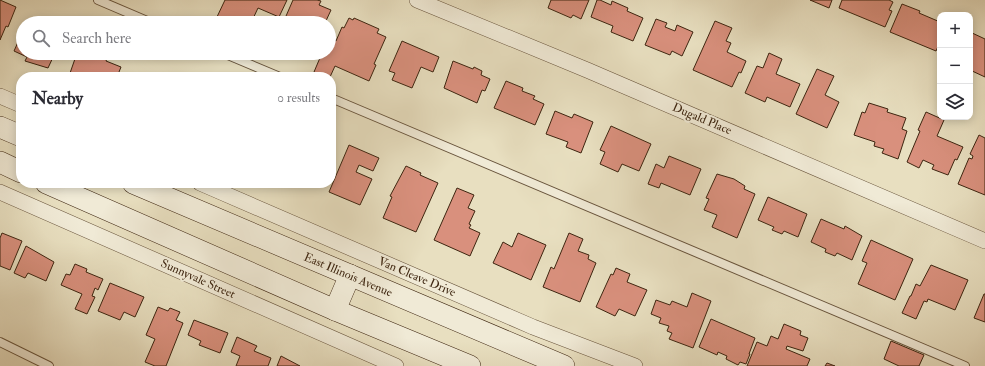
<!DOCTYPE html>
<html lang="en">
<head>
<meta charset="utf-8">
<style>
	:root { --surface:#fff; --page:#f7f7f7; --text:#2b2b33; --muted:#7c7c81; --line:#e1e1e2 }
	body { margin:0; font-family:"IM FELL Double Pica",serif; background:var(--page); color:var(--text) }
	.controls { position:absolute; right:12px; top:12px; display:grid; overflow:hidden; border-radius:8px; box-shadow:0 2px 10px #0003 }
	.controls button { width:36px; height:36px; display:grid; place-items:center; padding:0; border:0; border-bottom:1px solid var(--line); background:var(--surface); color:var(--text); font:20px sans-serif }
	.list { margin:0; padding:0; list-style:none }
	h2 { display:flex; justify-content:space-between; align-items:center; height:52px; margin:0; padding:0 16px; font-size:17px }
	h2 small { font-size:13px; font-weight:400; color:var(--muted) }
	.icon { flex:none; width:22px; height:22px; fill:none; stroke:currentColor; stroke-width:2; stroke-linecap:round; stroke-linejoin:round }
	.map { position:relative; flex:none; width:985px; height:366px; overflow:hidden }
	.search { position:absolute; background:var(--surface); box-shadow:0 2px 10px #0003; left:16px; top:16px; width:320px; height:44px; display:flex; align-items:center; gap:10px; box-sizing:border-box; padding:0 14px; border-radius:22px; color:var(--muted); font-size:15px }
	.panel { position:absolute; background:var(--surface); box-shadow:0 2px 10px #0003; left:16px; top:72px; width:320px; height:116px; border-radius:16px }
	.map>svg:first-child { display:block }
</style>
</head>
<body>
<div class="map">
<svg width="985" height="366" viewBox="0 0 985 366">
	<rect width="100%" height="100%" fill="#e8dfc0"/>
	<filter id="stains"><feTurbulence type="fractalNoise" baseFrequency=".005" numOctaves="4"/><feColorMatrix values="0 0 0 0 .2 0 0 0 0 .09 0 0 0 0 .02 0 0 0 .5 -.17"/></filter>
	<radialGradient id="worn" r=".72"><stop offset=".6" stop-color="#630" stop-opacity="0"/><stop offset="1" stop-color="#630" stop-opacity=".3"/></radialGradient>
	<!-- building -->
	<g fill="#d9907d" stroke="#3d2510">
		<path d="M0 0 16 7 8 27 6 26 0 40Z"/>
		<path d="M225 0H287L279 17 258 8 251 23H226L216 19Z"/>
		<path d="M293 0H317L321 1 319 5 331 10 325 23H283Z"/>
		<path d="M551 0H589L581 19 573 15 571 18 548 8Z"/>
		<path d="M597 0H600L611 5 612 1 628 8 627 11 643 18 633 41 611 32 613 26 591 17Z"/>
		<path d="M810 0H832L829 8Z"/>
		<path d="M842 0H889L893 2 889 10 892 11 885 27 839 8Z"/>
		<path d="M902 4 920 11 919 13 940 22V42L936 51 890 32Z"/>
		<path d="M349 18 353 20 354 18 379 29 377 33 386 37 374 64 376 65 369 81 335 66 330 77H325L314 72 322 53H329V38L336 41 342 27 344 28Z"/>
		<path d="M656 19 667 23 665 27 675 31 677 25 693 32 682 56 672 51 670 55 645 45Z"/>
		<path d="M715 21 732 28 726 41 731 43 727 52 746 61 741 73 739 72 732 87 693 70Z"/>
		<path d="M23 31V53H55L48 68 25 61 27 57 14 51Z"/>
		<path d="M970 32 985 39V77L970 70Z"/>
		<path d="M402 41 439 57 433 72 421 67 412 88 392 80 395 73 389 71Z"/>
		<path d="M77 53H109L106 61 121 67 117 77H72L69 76Z"/>
		<path d="M769 53 782 59 776 74 800 84 790 107 767 97 765 102 745 93 757 66 763 68Z"/>
		<path d="M453 61 473 69 474 67 482 71 481 75 490 79 485 91 482 90 477 103 444 88Z"/>
		<path d="M817 69 834 76 825 95 839 102 827 128 796 114Z"/>
		<path d="M506 81 523 88 522 91 535 96 533 99 544 104 535 125 494 108Z"/>
		<path d="M869 103 888 109 887 112 906 118 902 129 907 131 898 159 882 153 884 149 874 146 875 142 854 135 862 112 865 113Z"/>
		<path d="M555 111 572 118 574 114 593 122 581 153 566 147 568 142 546 134Z"/>
		<path d="M926 112 944 120 937 136 963 147 957 160 955 159 948 175 932 169 934 165 923 160 919 168 907 162 920 131 918 130Z"/>
		<path d="M611 126 651 144 639 171 622 164 618 172 600 164 605 152 600 150Z"/>
		<path d="M979 135 985 138V195L958 184 969 158 972 159 973 156 970 154Z"/>
		<path d="M349 145 379 158 373 171 359 165 356 172 372 179 360 205 329 192Z"/>
		<path d="M669 156 701 169 690 195 661 183 659 188 648 184 656 164 664 168Z"/>
		<path d="M406 166 421 173 420 175 438 183 416 232 383 218 392 197 390 196Z"/>
		<path d="M717 174 734 179 745 186 744 189 755 194 737 238 712 227 717 215 704 210 709 199 706 198Z"/>
		<path d="M457 188 474 195 468 208 475 211 469 224 471 225 469 228 480 233 470 256 434 240Z"/>
		<path d="M768 197 807 214 798 237 784 231 782 234 772 230 774 227 758 220Z"/>
		<path d="M821 219 844 229 845 226 862 236 852 260 837 253 835 256 825 252 826 249 811 242Z"/>
		<path d="M2 233 22 241 10 270 0 266V238Z"/>
		<path d="M518 233 546 245 531 280 493 263 503 242 512 247Z"/>
		<path d="M569 233 583 239 578 251 589 255 588 259 596 263 580 302 543 287 551 267 554 269Z"/>
		<path d="M871 240 913 259 895 300 858 284 867 263 862 261Z"/>
		<path d="M26 246 54 262 46 281 28 273 25 278 14 273Z"/>
		<path d="M75 264 87 269 86 272 103 279 98 290 95 288 92 296 95 297 87 314 75 309 82 294 61 285 66 274 70 275Z"/>
		<path d="M931 265 968 280 955 310 928 299 927 302 924 301 916 319 902 313 910 296H911L916 284 920 286Z"/>
		<path d="M616 268 630 274 627 282 647 290 635 316 619 309 615 316 596 307 611 274 613 275Z"/>
		<path d="M110 283 144 297 135 317 124 312 120 320 98 311Z"/>
		<path d="M692 293 711 301 693 348 669 339 672 333 667 331 669 326 659 323 661 318 651 314 656 300 670 305 672 301 687 307Z"/>
		<path d="M984 294H985V322L974 318Z"/>
		<path d="M158 307 168 311 170 308 180 312 176 320 183 323 166 366H155L145 362 155 339 146 335Z"/>
		<path d="M711 319 755 338 749 354H750L746 364 740 362 738 365 726 359 727 356 718 352 717 355 699 347Z"/>
		<path d="M194 320 228 333 220 353 199 345 201 341 188 335Z"/>
		<path d="M784 324 801 331 800 335 808 338 803 351 787 346 786 349 810 359 807 366H747L757 342 767 346 771 336 778 339Z"/>
		<path d="M237 337 257 346 254 351 271 358 268 366H236L240 356 231 352Z"/>
		<path d="M891 341 924 355 919 366H899L884 359Z"/>
		<path d="M281 356 300 366H277Z"/>
		<path d="M827 363 835 366H825Z"/>
	</g>
	<g fill="none" stroke-linecap="round" stroke-linejoin="round">
		<defs>
			<g id="lane">
				<path d="M98 0 152 23"/>
				<path d="M223 53 280 77"/>
				<path d="M331 98 965 366"/>
				<path d="M0 342 49 366"/>
			</g>
			<g id="street">
				<path d="M417 0 587 70 985 241"/>
				<path d="M0 96 21 105"/>
				<path d="M200 183 533 327 635 366"/>
				<path d="M0 192 396 366"/>
			</g>
			<g id="secondary">
				<path d="M0 127 21 136"/>
				<path d="M0 162 21 172"/>
				<path d="M46 183 335 310 470 366"/>
				<path d="M133 183 564 366"/>
				<path d="M335 310 350 275"/>
			</g>
		</defs>
		<!-- lane casing -->
		<use href="#lane" stroke="#68543c" stroke-width="10"/>
		<!-- street casing -->
		<use href="#street" stroke="#68543c" stroke-width="16"/>
		<!-- secondary casing -->
		<use href="#secondary" stroke="#3d2510" stroke-width="22"/>
		<!-- lane -->
		<use href="#lane" stroke="#f0ead6" stroke-width="8"/>
		<!-- street -->
		<use href="#street" stroke="#f0ead6" stroke-width="15"/>
		<!-- secondary -->
		<use href="#secondary" stroke="#f0ead6" stroke-width="21"/>
	</g>
	<g text-anchor="middle" dominant-baseline="central" stroke-width="4" stroke-linejoin="round" paint-order="stroke">
		<!-- street labels -->
		<g font-size="12" fill="#3d2510" stroke="#f0ead6">
			<text transform="translate(702 119) rotate(23)">Dugald Place</text>
			<text transform="translate(348 275) rotate(23)">East Illinois Avenue</text>
			<text transform="translate(417 277) rotate(23)">Van Cleave Drive</text>
			<text transform="translate(198 279) rotate(24)">Sunnyvale Street</text>
		</g>
	</g>
	<rect width="100%" height="100%" filter="url(#stains)"/>
	<rect width="100%" height="100%" fill="url(#worn)"/>
</svg>
<div class="controls">
<button>+</button>
<button>−</button>
<button><svg class="icon" aria-label="layers" viewBox="0 0 24 24"><path d="M12 4l9 5-9 5-9-5zM3 14l9 5 9-5"/></svg></button>
</div>
<div class="search"><svg class="icon" aria-label="search" viewBox="0 0 24 24"><circle cx="10" cy="10" r="6"/><path d="M15 15l6 6"/></svg>Search here</div>
<section class="panel">
<h2>Nearby<small>0 results</small></h2>
<ul class="list">
</ul>
</section>
</div>
</body>
</html>
